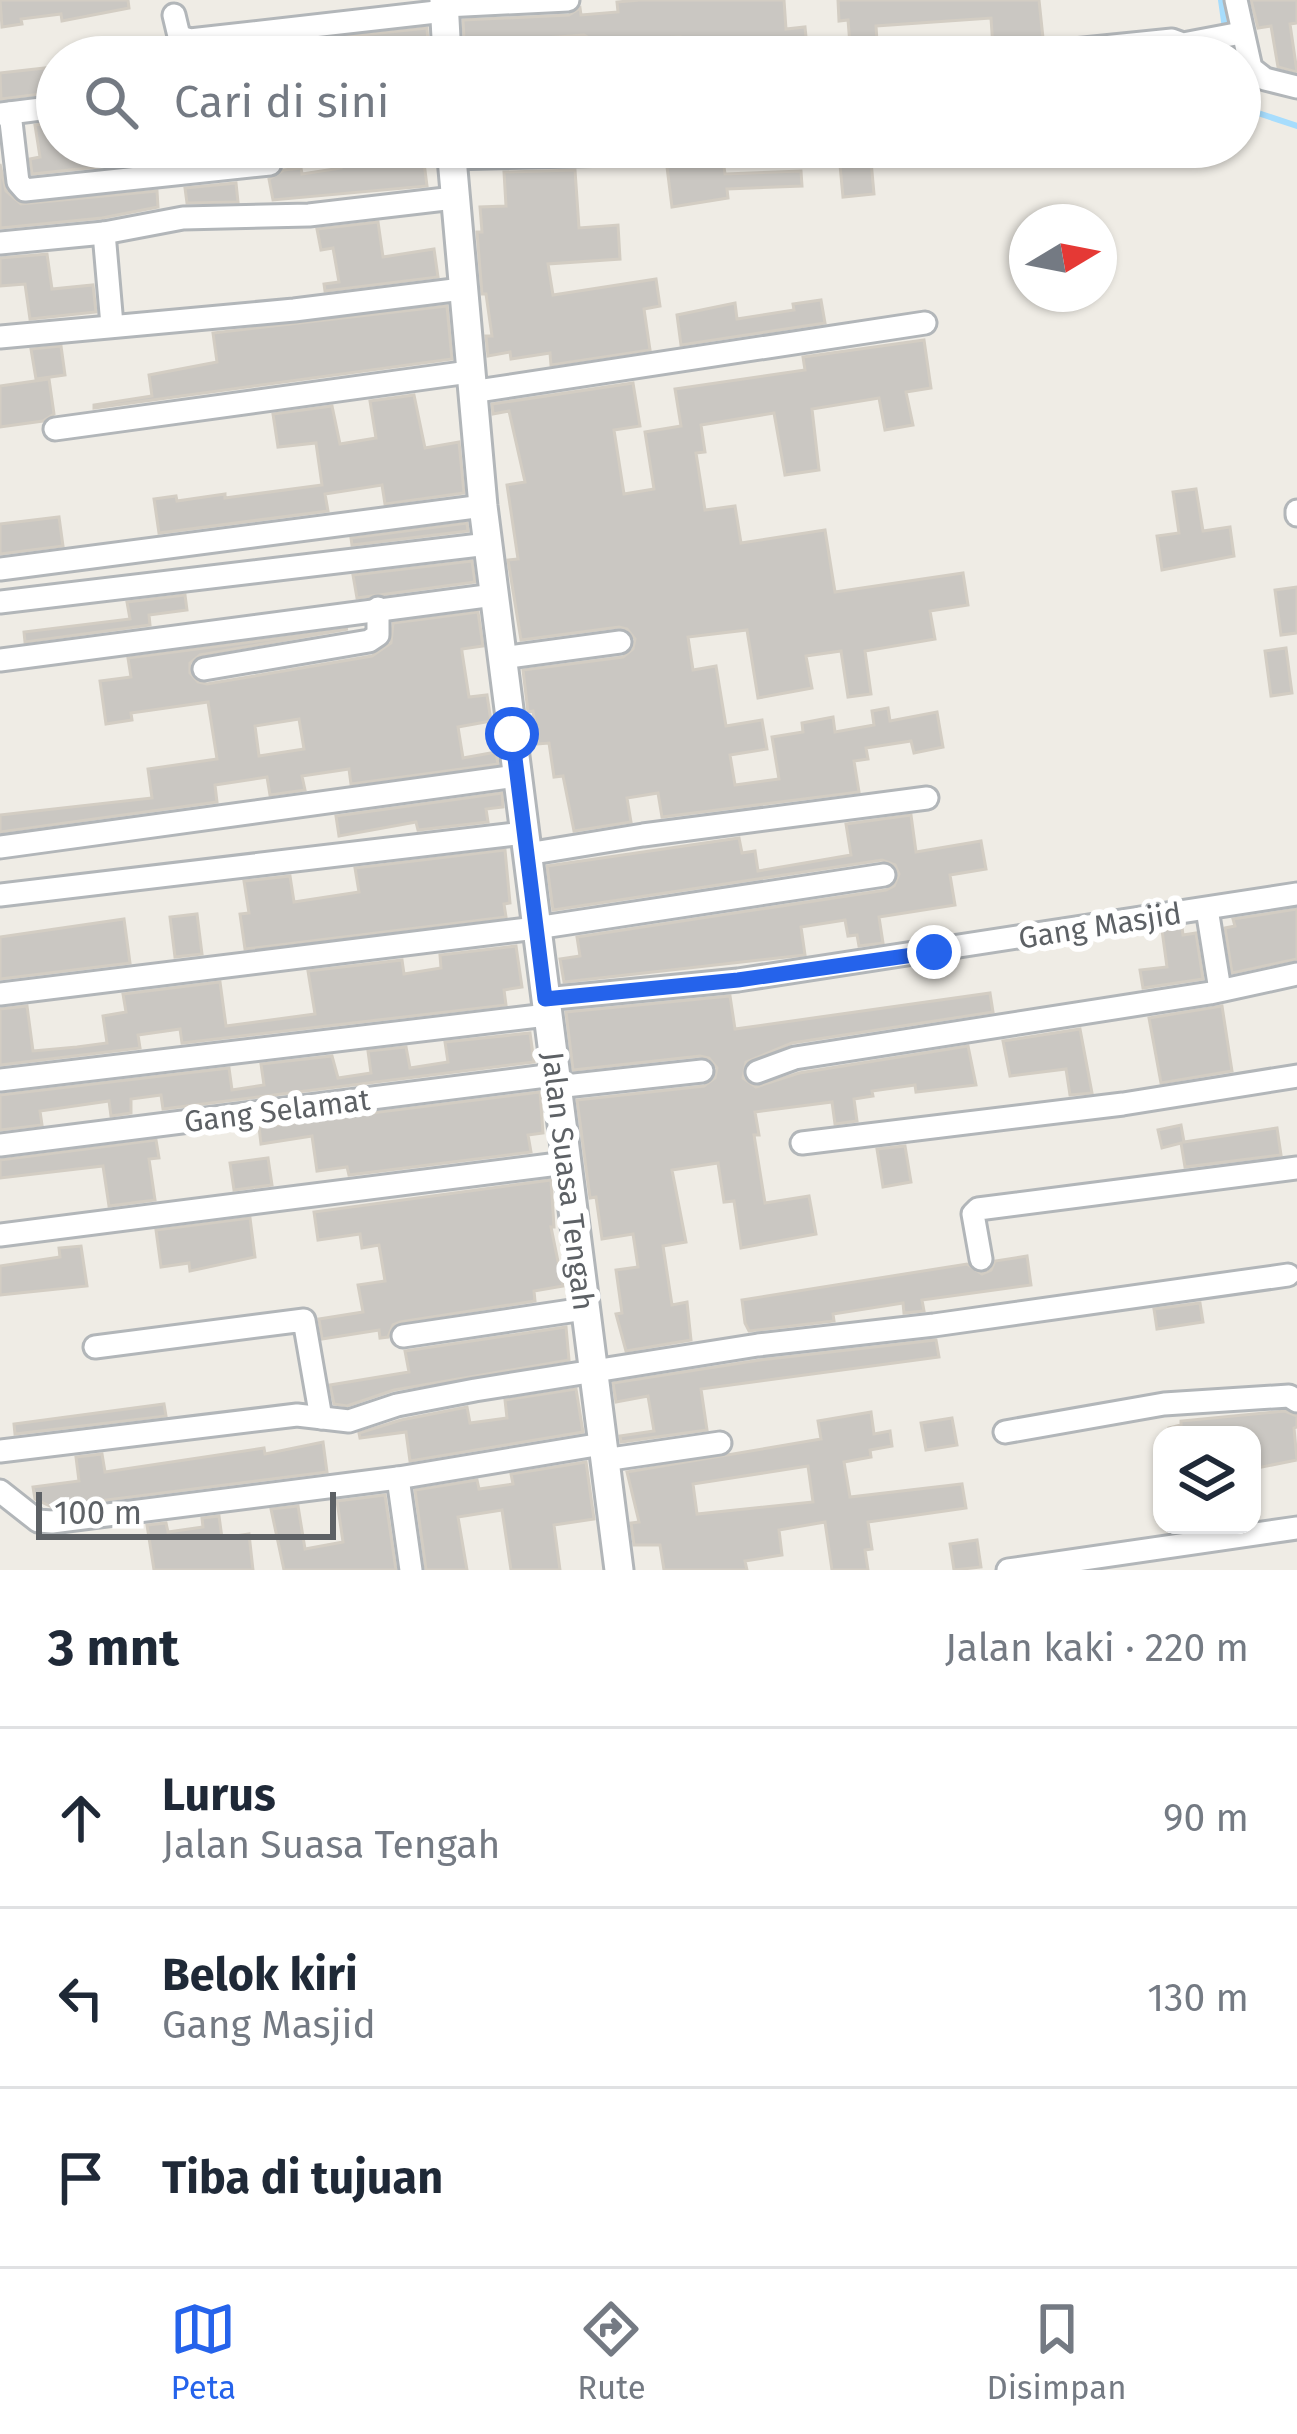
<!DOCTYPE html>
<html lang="id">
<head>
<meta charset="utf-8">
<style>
	:root { --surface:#fff; --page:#f2f2f3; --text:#1f2937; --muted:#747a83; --line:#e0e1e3; --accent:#2563eb }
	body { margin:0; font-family:"Fira Sans",sans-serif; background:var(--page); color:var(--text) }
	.controls { position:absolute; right:36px; bottom:36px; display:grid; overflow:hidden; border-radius:24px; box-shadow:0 3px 9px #0004 }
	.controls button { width:108px; height:108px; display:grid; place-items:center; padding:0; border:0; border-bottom:3px solid var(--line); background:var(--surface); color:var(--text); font:60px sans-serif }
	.compass { position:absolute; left:1009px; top:204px; width:108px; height:108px; border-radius:50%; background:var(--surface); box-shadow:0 3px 9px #0004; rotate:80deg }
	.scale { position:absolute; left:36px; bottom:30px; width:300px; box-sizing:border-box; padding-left:12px; border:6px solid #5d6165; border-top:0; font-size:33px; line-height:42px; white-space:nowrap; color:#5d6165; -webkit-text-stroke:9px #fff; paint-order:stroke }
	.stop { position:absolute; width:36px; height:36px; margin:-27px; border:9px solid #2563eb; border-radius:50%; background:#fff }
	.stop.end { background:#2563eb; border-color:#fff; box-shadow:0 3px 12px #0008 }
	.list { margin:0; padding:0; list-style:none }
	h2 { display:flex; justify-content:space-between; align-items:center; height:156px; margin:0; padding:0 48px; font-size:51px }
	h2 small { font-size:39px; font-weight:400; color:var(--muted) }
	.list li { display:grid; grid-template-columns:78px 1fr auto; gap:36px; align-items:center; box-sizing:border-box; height:180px; padding:0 48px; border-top:3px solid var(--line) }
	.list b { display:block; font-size:45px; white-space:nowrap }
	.list p { margin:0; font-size:39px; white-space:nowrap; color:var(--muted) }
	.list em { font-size:39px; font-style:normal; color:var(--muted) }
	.icon { flex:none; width:66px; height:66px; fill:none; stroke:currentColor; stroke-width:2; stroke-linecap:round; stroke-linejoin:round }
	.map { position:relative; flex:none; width:1297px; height:1570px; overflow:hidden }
	.search { position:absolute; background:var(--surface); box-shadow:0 3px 9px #0004; left:36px; right:36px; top:36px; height:132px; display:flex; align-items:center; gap:30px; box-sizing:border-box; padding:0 42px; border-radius:66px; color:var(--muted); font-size:45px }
	.sheet { height:696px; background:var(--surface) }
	nav { display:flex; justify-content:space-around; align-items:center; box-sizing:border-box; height:168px; border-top:3px solid var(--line); background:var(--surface); font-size:33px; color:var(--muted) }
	nav a { display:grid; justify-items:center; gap:6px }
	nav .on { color:var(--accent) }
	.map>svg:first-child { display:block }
</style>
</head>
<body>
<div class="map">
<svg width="1297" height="1570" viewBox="0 0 1297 1570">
	<rect width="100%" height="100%" fill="#efece5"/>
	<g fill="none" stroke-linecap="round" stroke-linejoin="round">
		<!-- stream -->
		<g stroke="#a7ddfd" stroke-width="6">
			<path d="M1221 0 1229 57"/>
			<path d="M1240 107 1297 126"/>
		</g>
	</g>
	<!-- building -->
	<g fill="#cac7c2" stroke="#d3cdc3" stroke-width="3" fill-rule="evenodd">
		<path d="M0 0H128L129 8 62 21 61 14 21 19 22 24 2 27Z"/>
		<path d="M640 0H784L786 29 805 27 808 57H682L680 37 637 39 638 57H598V43L584 35 492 42 484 45 478 57H465L463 20 569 15 580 8 581 15 618 12 617 2Z"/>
		<path d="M838 0H1039L1043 38 1002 42 993 48 991 18 876 26 878 57H851L848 20 839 21Z"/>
		<path d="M1251 0H1297V23L1290 24 1297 72 1278 67 1271 26 1258 28Z"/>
		<path d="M427 28 429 57H185V54Z"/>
		<path d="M54 67 57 92 1 99 0 73Z"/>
		<path d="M57 122V147H154L155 161 32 174 30 159 40 157 35 125Z"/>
		<path d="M377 147H422L427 186 273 200 269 179 284 170 301 168 302 174 341 168V163L379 158Z"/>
		<path d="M723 160 725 174 801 171 802 186 727 189 728 198 672 207 667 167Z"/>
		<path d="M871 161 874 194 843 197 840 165Z"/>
		<path d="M0 164 6 191 21 204 157 191 158 207 102 218 0 228Z"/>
		<path d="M575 170 579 228 618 225 620 259 548 264 553 295 656 279 660 306 644 309 650 350 551 365 550 353 511 359 510 352 488 356 486 336H492L486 294H482L477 232H482L480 207 506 206 504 172Z"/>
		<path d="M236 183 238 202 187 203 185 188Z"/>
		<path d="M378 222 383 257 434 249 438 277 325 291 324 284 339 282 333 248 321 250 317 229Z"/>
		<path d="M47 254 52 289 93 285 96 312 30 319 25 284 0 286V258Z"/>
		<path d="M821 300 825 323 681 345 677 315 735 303 737 319 794 310 793 304Z"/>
		<path d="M447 306 452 359 94 408V405L152 396 149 375 217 362 213 333Z"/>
		<path d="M924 340 931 388 906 392 913 425 885 430 879 398 812 409 819 470 785 475 774 413 701 425 705 452 696 453 705 510 735 506 741 543 825 530 835 592 963 573 968 605 930 611 935 639 865 651 871 694 848 697 841 651 806 656 812 688 758 698 747 630 688 637 693 670 716 666 726 726 762 720 767 749 730 755 735 785 779 779 772 737 803 732 802 723 833 717 835 732 874 725 872 711 888 708 890 721 937 712 943 747 914 753 911 741 866 748 868 759 854 761 859 792 662 817 658 793 627 798 631 822 574 831 563 776 554 777 549 743 538 744 533 711 528 712 523 670 623 657 633 649 635 639 627 629 619 627 521 640 508 560 518 559 507 485 525 482 509 411 493 414 492 404 633 383 640 426 614 430 624 494 654 489 645 432 681 426 675 389 805 370 803 357Z"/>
		<path d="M61 346 65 375 36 379 31 349Z"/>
		<path d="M49 379 54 414 43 421 0 427V386Z"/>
		<path d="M414 395 425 448 459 442 464 493 385 504 382 485 325 494 328 511 159 533 154 499 176 496 177 501 225 494V498L322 485 316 443 278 447 273 414 332 406 340 444 376 438 370 401Z"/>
		<path d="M1196 489 1203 531 1230 527 1234 556 1162 570 1157 536 1179 533 1173 492Z"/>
		<path d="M59 517 63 546 0 554V524Z"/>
		<path d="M467 523 468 531 352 545 351 538Z"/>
		<path d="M472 561 475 582 357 598 353 575Z"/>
		<path d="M1297 587V633L1281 635 1275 590Z"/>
		<path d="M185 595 187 610 149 615 150 625 25 642 24 632 130 619 127 602Z"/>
		<path d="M478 612 483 646 462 649V652L469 697 487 695 491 721 458 727 463 758 496 752 498 764 351 784 349 769 302 776 305 790 270 795 267 777 215 785 217 802 0 832V815L152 798 148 769 217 759 208 702 131 713 132 720 106 724 100 681 131 677 128 658 348 629 200 655 190 663V673L198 682 207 684 372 656 391 643 393 623ZM299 719 304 749 259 756 255 726Z"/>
		<path d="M1286 648 1292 693 1271 696 1265 651Z"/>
		<path d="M502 793 503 807 486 809 488 822 418 830 416 822 339 836 336 816Z"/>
		<path d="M911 815 916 852 981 841 986 869 950 875 955 905 879 917 883 943 859 946 857 935 848 936 845 920 801 927 805 955 564 982 560 959 580 956 577 937 886 890 894 886 899 874 895 865 882 860 553 910 547 866 739 838 742 853 755 851 758 871 851 855 846 824Z"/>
		<path d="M505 850 510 903 504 904 506 917 245 949 240 914 249 913 244 881 290 876 294 902 359 892 355 868Z"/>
		<path d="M1297 909V959L1232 973 1225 928 1235 926 1233 919Z"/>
		<path d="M197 914 202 954 175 957 170 917Z"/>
		<path d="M124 919 130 963 0 979V937Z"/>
		<path d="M1182 927 1183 935 1196 933 1203 979 1143 988 1140 970 1167 967 1162 930Z"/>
		<path d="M516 946 522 987 504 990 506 1005 182 1043 180 1029 138 1035 140 1048 0 1065V1009L27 1006 33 1051 77 1047 107 1043 103 1016 126 1012 123 994 220 982 226 1026 315 1014 308 971 402 960 404 974 441 968 440 955Z"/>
		<path d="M990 993 993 1012 792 1043 746 1062 743 1078 756 1087 799 1073 968 1046 976 1085 916 1092 915 1085 872 1091 873 1096 854 1099 857 1121 835 1124 832 1102 755 1112 759 1135H754L765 1203 809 1196 816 1234 741 1248 734 1201 724 1202 718 1163 672 1170 686 1242 663 1246 672 1305 687 1302 691 1340 626 1351 616 1314 622 1313 616 1270 638 1267 633 1234 602 1239 596 1197 590 1198 577 1100 704 1086 715 1078 717 1068 709 1058 700 1056 573 1070 566 1012 730 996 735 1029Z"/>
		<path d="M1222 1006 1232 1071 1161 1083 1149 1018Z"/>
		<path d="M1080 1029 1092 1093 1070 1095 1066 1069 1010 1076 1003 1041Z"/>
		<path d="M530 1033 534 1062 163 1109 161 1095 131 1099V1113L111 1116 109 1101 40 1111 42 1125 0 1130V1095L229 1068 232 1090 264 1085 261 1064 332 1056 338 1078 371 1073 368 1051 406 1047 410 1068 448 1062 445 1042Z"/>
		<path d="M540 1092 543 1133 528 1135 531 1152 349 1175 347 1167 317 1171 312 1136 261 1144 259 1127Z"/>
		<path d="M1181 1125 1184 1142 1277 1128 1281 1155 1185 1167 1181 1143 1162 1148 1158 1130Z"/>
		<path d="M156 1140 159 1158 149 1159 155 1200 109 1206 103 1166 0 1178V1160Z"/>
		<path d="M905 1146 911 1182 883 1187 877 1149Z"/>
		<path d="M268 1158 272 1185 234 1190 230 1163Z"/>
		<path d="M551 1180 554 1227H551L563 1286 534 1291 535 1301 400 1322 393 1325 388 1337 380 1338 379 1330 322 1339 319 1319 363 1312 358 1285 385 1281 379 1245 362 1248 360 1234 318 1240 314 1212Z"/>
		<path d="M250 1218 255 1257 190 1271 189 1263 161 1267 156 1230Z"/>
		<path d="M81 1246 87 1286 0 1295V1266L60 1257 59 1248Z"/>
		<path d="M1027 1256 1031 1285 922 1300 924 1311 904 1313 903 1303 833 1314 834 1321 749 1331 745 1323 742 1300 967 1264 982 1274 991 1270 995 1261Z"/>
		<path d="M1200 1303 1203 1322 1157 1329 1154 1309Z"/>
		<path d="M566 1327 569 1360 394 1390 347 1406 334 1404 330 1385 409 1372 405 1351Z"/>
		<path d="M936 1340 939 1357 701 1389 707 1430 621 1442 620 1436 654 1431 648 1396 616 1402 613 1383 760 1360Z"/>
		<path d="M576 1389 583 1432 410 1461 406 1432 360 1438 359 1433 401 1420 467 1407 470 1423 507 1418 505 1400Z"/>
		<path d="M164 1404 166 1416 15 1434 14 1424Z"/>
		<path d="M1285 1411 1297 1416V1427L1294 1428 1297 1460 1252 1469V1435H1170L1169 1428 1181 1425V1421Z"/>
		<path d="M871 1412 874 1434 890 1431 892 1446 870 1450 871 1457 844 1462 850 1497 962 1484 966 1508 868 1522 872 1549 865 1550 868 1570H832L825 1522 779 1530 782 1555 745 1561 747 1570H664L660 1545H634L631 1523 639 1522 627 1472 821 1439 818 1421ZM808 1466 813 1502 697 1514 693 1484Z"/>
		<path d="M952 1418 957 1445 926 1450 921 1423Z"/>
		<path d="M323 1442 327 1472 52 1507 35 1499 33 1487 79 1481 76 1457 102 1454 105 1472 264 1448 265 1454Z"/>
		<path d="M586 1462 594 1519 554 1525 560 1570H511L502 1510 458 1517 467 1570H426L415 1490 477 1480 479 1489 513 1484 511 1474Z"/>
		<path d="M385 1495 396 1570H284L271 1509 298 1506 305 1549 343 1542 337 1501Z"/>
		<path d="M219 1516 222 1538 249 1534 253 1570H154L147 1525 166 1523 168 1532 203 1527 202 1518Z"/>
		<path d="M977 1540 981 1567 954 1570 950 1544Z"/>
	</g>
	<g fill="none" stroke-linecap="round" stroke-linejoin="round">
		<defs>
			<g id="minor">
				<path d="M1236 0 1251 68 1265 79 1297 87"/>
				<path d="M445 6 568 0"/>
				<path d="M174 15 179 36 190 40 445 11"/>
				<path d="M493 57 585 50"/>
				<path d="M1004 57 1172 40 1183 44 1241 33"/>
				<path d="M10 113 18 182 25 190 270 164"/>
				<path d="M1 114 57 107"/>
				<path d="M451 158 656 153 715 147"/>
				<path d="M104 233 112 325"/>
				<path d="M0 243 104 233 183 218 309 215 454 198"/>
				<path d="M0 337 294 310 462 289"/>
				<path d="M471 392 925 323"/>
				<path d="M55 429 469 372"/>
				<path d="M1297 511V515"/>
				<path d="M0 569 483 506"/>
				<path d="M0 602 488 544"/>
				<path d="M502 658 620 642"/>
				<path d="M0 660 494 595"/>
				<path d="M204 669 369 641 378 635V608"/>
				<path d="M0 847 517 776"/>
				<path d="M527 854 643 835 927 798"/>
				<path d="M0 895 524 833"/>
				<path d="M1207 909 1220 990"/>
				<path d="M0 994 536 928 884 875"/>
				<path d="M545 999 738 980 1297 894"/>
				<path d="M757 1072 795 1058 1210 993 1297 974"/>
				<path d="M0 1080 547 1015"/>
				<path d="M556 1087 702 1071"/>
				<path d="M802 1143 1123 1104 1297 1076"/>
				<path d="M0 1145 554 1075"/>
				<path d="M0 1235 566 1163"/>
				<path d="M981 1259 973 1214 978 1209 1297 1168"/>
				<path d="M403 1336 584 1309"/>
				<path d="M95 1347 304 1320 321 1418"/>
				<path d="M1005 1432 1164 1404 1289 1396 1297 1401"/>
				<path d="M0 1451 297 1415 349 1421 397 1405 475 1390 758 1345 934 1325 1288 1275"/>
				<path d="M604 1460 720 1443"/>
				<path d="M398 1478 411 1570"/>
				<path d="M0 1491 38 1521 52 1522 398 1478 602 1444"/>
				<path d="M1008 1570 1297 1528"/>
			</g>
			<g id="tertiary">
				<path d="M444 0 447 57"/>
				<path d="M451 147 483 506 619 1570"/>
			</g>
		</defs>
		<!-- minor casing -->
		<use href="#minor" stroke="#b2b6b9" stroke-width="27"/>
		<!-- tertiary casing -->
		<use href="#tertiary" stroke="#b2b6b9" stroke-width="33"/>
		<!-- minor -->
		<use href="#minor" stroke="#fff" stroke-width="21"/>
		<!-- tertiary -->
		<use href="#tertiary" stroke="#fff" stroke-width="27"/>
	</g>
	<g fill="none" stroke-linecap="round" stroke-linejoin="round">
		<!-- route -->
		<path stroke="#2563eb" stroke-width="15" d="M512 734 545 999 738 980 934 952"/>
	</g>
	<g text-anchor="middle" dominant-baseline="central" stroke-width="12" stroke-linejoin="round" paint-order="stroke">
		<!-- street labels -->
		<g font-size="30" fill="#5d6165" stroke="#fff">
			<text transform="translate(1100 926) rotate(-9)">Gang Masjid</text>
			<text transform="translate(277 1111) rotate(-7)">Gang Selamat</text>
			<text transform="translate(568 1181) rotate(83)">Jalan Suasa Tengah</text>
		</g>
	</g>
</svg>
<div class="controls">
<button><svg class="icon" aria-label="layers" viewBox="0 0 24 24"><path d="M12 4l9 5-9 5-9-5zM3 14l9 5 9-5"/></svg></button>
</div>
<svg class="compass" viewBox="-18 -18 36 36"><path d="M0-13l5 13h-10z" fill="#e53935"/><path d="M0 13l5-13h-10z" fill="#747a83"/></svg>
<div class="scale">100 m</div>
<div class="stop" style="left:512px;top:734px"></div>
<div class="stop end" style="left:934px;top:952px"></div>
<div class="search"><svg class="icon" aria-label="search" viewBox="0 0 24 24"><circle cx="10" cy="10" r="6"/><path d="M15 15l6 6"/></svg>Cari di sini</div>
</div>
<section class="sheet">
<h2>3 mnt<small>Jalan kaki · 220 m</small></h2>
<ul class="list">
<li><svg class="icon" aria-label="ahead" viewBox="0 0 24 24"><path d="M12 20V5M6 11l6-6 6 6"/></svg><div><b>Lurus</b><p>Jalan Suasa Tengah</p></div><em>90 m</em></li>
<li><svg class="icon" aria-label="left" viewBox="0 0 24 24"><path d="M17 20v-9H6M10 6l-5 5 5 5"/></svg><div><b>Belok kiri</b><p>Gang Masjid</p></div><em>130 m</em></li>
<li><svg class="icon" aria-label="arrive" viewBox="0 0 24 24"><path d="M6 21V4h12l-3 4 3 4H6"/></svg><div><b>Tiba di tujuan</b></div></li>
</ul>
</section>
<nav>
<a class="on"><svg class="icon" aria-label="map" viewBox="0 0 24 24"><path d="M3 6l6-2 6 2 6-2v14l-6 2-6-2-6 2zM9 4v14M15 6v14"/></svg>Peta</a>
<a><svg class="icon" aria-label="directions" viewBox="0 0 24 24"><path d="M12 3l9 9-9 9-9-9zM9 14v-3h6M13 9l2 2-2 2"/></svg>Rute</a>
<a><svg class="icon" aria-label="saved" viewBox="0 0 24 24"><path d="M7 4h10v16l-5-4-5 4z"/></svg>Disimpan</a>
</nav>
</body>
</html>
